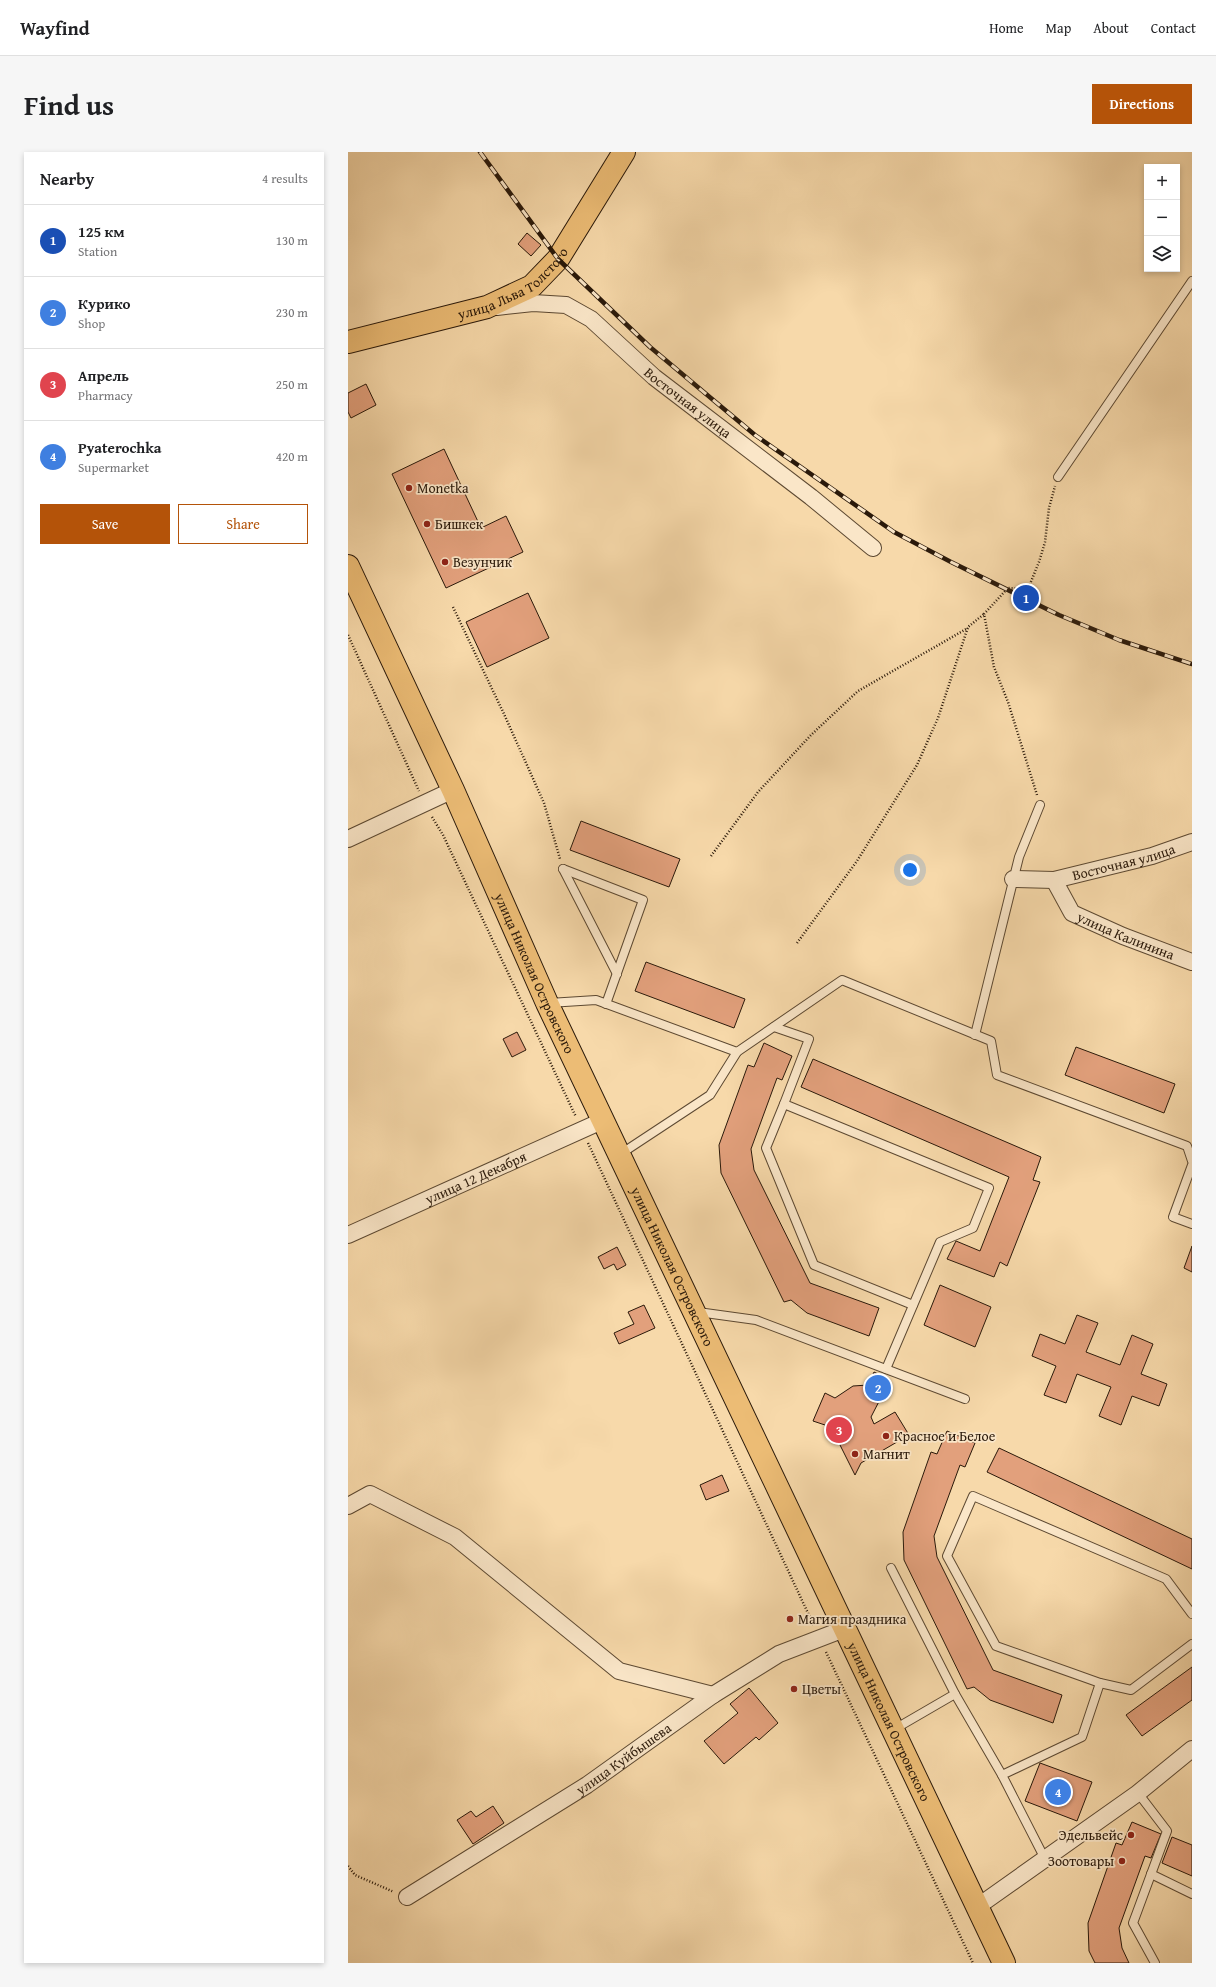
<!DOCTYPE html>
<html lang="en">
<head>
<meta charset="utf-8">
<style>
	:root { --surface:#fff; --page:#f6f6f6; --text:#202124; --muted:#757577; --line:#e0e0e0; --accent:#b45309 }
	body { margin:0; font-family:"Gentium Book Plus",serif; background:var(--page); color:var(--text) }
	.controls { position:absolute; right:12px; top:12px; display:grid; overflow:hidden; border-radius:0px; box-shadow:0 2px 6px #0003 }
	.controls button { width:36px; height:36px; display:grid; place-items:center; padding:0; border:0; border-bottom:1px solid var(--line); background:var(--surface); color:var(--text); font:20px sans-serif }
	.you { position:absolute; left:562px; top:718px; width:14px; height:14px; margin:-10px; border:3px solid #fff; border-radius:50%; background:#1a73e8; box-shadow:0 0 0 6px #1a73e833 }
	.badge { display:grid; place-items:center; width:26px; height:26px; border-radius:50%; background:var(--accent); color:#fff; font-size:13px; font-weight:700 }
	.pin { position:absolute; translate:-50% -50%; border:2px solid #fff; box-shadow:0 1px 4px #0006 }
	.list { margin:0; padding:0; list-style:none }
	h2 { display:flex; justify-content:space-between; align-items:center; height:52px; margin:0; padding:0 16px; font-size:17px }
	h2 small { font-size:13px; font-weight:400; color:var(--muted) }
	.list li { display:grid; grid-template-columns:26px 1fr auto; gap:12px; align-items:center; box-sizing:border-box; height:72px; padding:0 16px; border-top:1px solid var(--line) }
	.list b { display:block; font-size:15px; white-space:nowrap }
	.list p { margin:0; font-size:13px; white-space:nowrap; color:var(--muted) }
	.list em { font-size:13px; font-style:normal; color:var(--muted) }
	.actions { display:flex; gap:8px; padding:12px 16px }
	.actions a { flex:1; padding:9px 0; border:1px solid var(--accent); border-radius:0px; text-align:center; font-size:14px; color:var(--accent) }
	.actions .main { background:var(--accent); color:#fff }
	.icon { flex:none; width:22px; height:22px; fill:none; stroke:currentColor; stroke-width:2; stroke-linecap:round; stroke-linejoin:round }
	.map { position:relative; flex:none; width:844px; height:1811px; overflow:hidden; border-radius:0px }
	header { display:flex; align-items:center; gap:24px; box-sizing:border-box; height:56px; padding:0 20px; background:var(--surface); border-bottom:1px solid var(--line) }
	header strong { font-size:19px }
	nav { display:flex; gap:22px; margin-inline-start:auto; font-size:14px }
	.intro { display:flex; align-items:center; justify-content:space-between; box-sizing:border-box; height:96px; padding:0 24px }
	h1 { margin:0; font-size:28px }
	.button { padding:10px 18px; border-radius:0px; background:var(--accent); color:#fff; font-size:14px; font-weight:700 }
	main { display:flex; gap:24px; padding:0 24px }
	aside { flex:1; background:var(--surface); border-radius:0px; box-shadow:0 2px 6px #0003 }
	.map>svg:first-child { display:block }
</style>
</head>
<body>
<header>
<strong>Wayfind</strong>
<nav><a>Home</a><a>Map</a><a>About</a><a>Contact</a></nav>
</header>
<div class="intro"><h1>Find us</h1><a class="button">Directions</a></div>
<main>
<aside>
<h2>Nearby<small>4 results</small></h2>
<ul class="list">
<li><span class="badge" style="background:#1a4fb4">1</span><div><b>125 км</b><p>Station</p></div><em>130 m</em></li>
<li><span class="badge" style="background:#3f7fe0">2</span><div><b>Курико</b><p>Shop</p></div><em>230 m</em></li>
<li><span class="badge" style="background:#e0444e">3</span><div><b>Апрель</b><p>Pharmacy</p></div><em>250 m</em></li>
<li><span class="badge" style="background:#3f7fe0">4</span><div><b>Pyaterochka</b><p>Supermarket</p></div><em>420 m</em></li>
</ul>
<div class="actions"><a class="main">Save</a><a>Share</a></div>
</aside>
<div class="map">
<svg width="844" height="1811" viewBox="0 0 844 1811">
	<rect width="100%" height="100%" fill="#f7d9aa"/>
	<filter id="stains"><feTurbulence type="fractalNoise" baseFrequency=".005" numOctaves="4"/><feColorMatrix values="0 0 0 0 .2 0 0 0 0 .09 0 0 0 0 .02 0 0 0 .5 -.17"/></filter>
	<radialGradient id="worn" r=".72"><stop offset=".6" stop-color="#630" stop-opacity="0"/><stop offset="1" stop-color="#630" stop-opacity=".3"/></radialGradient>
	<!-- building -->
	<g fill="#e2a07c" stroke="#2a190a">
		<path d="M179 81 193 93 183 104 170 92Z"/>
		<path d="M18 232 28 253 3 266 0 260V241Z"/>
		<path d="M96 297 133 376 158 364 175 400 98 436 44 322Z"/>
		<path d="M180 441 201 486 139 515 118 470Z"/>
		<path d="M233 669 332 707 321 735 222 698Z"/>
		<path d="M298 810 397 847 386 876 287 839Z"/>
		<path d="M169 880 178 898 164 905 155 887Z"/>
		<path d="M416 891 444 904 434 928 429 926 403 997 406 1018 462 1131 531 1156 521 1184 459 1161 443 1148 436 1150 373 1021 371 993 400 913 406 915Z"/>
		<path d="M728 895 827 932 816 961 717 923Z"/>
		<path d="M465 907 693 1005 685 1028 692 1030 659 1114 652 1110 646 1125 599 1107 608 1089 632 1099 661 1025 453 935Z"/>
		<path d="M844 1094V1120L836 1116Z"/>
		<path d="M269 1095 278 1113 269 1118 266 1112 256 1117 250 1105Z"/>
		<path d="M592 1133 643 1155 627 1195 576 1173Z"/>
		<path d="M296 1153 307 1176 271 1192 266 1181 286 1172 280 1160Z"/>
		<path d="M729 1163 750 1171 738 1200 772 1213 784 1183 805 1192 793 1222 819 1232 811 1254 784 1244 773 1273 751 1264 763 1235 729 1222 718 1251 696 1243 708 1214 684 1204 692 1182 717 1192Z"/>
		<path d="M526 1220 542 1228 523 1265 526 1272 547 1260 561 1283 513 1311 507 1323 483 1275 465 1269 477 1241 487 1246 505 1234 520 1233Z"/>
		<path d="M599 1279 627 1291 617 1315 612 1313 586 1384 589 1405 645 1518 714 1543 705 1571 642 1548 626 1535 619 1537 556 1408 555 1380 583 1300 589 1302Z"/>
		<path d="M651 1296 844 1387V1417L639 1320Z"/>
		<path d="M374 1323 381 1339 358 1348 352 1333Z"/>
		<path d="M844 1515V1548L794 1584 778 1563Z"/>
		<path d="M401 1536 430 1571 411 1588 408 1585 376 1612 356 1589 390 1561 382 1552Z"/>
		<path d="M692 1611 744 1630 729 1669 677 1649Z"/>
		<path d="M145 1654 156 1671 125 1692 109 1668 123 1659 128 1665Z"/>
		<path d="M784 1670 813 1682 803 1706 797 1704 771 1776 774 1796 781 1811H747L741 1799 740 1771 768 1691 774 1693Z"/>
		<path d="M824 1685 844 1693V1724L814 1711Z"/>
	</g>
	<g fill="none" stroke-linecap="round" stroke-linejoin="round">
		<defs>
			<g id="service">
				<path d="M710 325 844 129"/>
				<path d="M215 717 295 748 258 852"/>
				<path d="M215 717 269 822"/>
				<path d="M201 851 248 848 389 900 494 828 643 889 649 923 839 994 844 1009"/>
				<path d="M426 875 461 887 436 952 641 1036 625 1076 592 1090 538 1217"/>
				<path d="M627 883 671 705 692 653"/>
				<path d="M436 952 418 996 466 1113 565 1153"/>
				<path d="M271 1003 362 943 389 900"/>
				<path d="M844 1013 825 1065 844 1072"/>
				<path d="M350 1160 408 1168 617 1247"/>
				<path d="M543 1416 607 1542"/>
				<path d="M844 1462 818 1427 625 1344 599 1404 648 1494 752 1531 783 1538 844 1492"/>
				<path d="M545 1578 607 1542 654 1623"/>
				<path d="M790 1641 819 1679 785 1771 807 1811"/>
				<path d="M697 1707 654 1623 734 1585 752 1531"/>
				<path d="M803 1722 844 1742"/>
			</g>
			<g id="minor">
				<path id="s1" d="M149 155 185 151 218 153 243 167 306 225 463 345 525 396"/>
				<path d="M0 687 105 638"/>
				<path id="s2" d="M665 727 706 728 804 704 844 690"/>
				<path id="s3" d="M706 728 724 761 775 784 844 810"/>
				<path id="s4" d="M0 1083 256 968"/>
				<path d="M0 1354 22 1342 107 1385 271 1519 365 1543"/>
				<path id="s5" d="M59 1745 239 1633 365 1543 431 1502 496 1477"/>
				<path d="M629 1755 790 1641 844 1597"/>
			</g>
			<g id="primary">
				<path id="s6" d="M0 190 139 155 184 134 210 107 276 0"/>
				<path id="s7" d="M0 414 105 638 199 851 656 1811"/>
			</g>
		</defs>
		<!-- service casing -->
		<use href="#service" stroke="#5d4932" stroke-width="10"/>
		<!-- minor casing -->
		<use href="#minor" stroke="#5d4932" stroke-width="18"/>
		<!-- primary casing -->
		<use href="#primary" stroke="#2a190a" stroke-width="24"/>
		<!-- path -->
		<g stroke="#2a190a" stroke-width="2.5" stroke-dasharray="1 2" stroke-linecap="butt">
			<path d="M105 455 156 562 196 651 212 707"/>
			<path d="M0 483 71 639"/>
			<path d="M689 643 660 550 646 515 636 462 660 436 680 437 691 410 697 390 701 356 707 334"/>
			<path d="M84 665 95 683 228 965"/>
			<path d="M363 704 410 640 463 583 510 539 620 476"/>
			<path d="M449 791 509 709 569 613 590 566 620 475 636 462"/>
			<path d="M240 991 466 1474"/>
			<path d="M478 1500 625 1811"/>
			<path d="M0 1714 7 1723 46 1740"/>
		</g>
		<!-- service -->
		<use href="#service" stroke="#fae6c8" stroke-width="8"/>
		<!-- minor -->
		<use href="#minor" stroke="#fae6c8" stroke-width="16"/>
		<!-- primary -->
		<use href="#primary" stroke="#ecbc75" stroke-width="22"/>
		<defs>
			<path id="rail" d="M132 0 210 107 302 195 407 283 546 380 603 410 711 463 771 488 844 512"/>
		</defs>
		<!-- rail casing -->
		<use href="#rail" stroke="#2a190a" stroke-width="4.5"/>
		<!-- rail -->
		<use href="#rail" stroke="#fae6c8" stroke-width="3" stroke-dasharray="9" stroke-linecap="butt"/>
	</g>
	<!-- markers -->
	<g fill="#8f2418" stroke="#fae6c8" stroke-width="1.5">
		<circle cx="61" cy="336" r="4"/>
		<circle cx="79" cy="372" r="4"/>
		<circle cx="97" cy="410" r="4"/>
		<circle cx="538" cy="1284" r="4"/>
		<circle cx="507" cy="1302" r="4"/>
		<circle cx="442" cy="1467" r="4"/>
		<circle cx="446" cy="1537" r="4"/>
		<circle cx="783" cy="1683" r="4"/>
		<circle cx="774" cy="1709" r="4"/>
	</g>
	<g text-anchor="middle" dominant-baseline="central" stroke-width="3.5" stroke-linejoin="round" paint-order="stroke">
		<!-- street labels -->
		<g font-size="14" fill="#2a190a" stroke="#fae6c8">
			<text stroke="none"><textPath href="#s6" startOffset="178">улица Льва Толстого</textPath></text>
			<text stroke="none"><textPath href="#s1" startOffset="226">Восточная улица</textPath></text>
			<text stroke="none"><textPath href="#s2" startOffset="113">Восточная улица</textPath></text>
			<text stroke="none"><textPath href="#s3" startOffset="96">улица Калинина</textPath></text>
			<text stroke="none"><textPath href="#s7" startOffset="448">улица Николая Островского</textPath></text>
			<text stroke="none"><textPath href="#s4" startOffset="140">улица 12 Декабря</textPath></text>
			<text stroke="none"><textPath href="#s7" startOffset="772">улица Николая Островского</textPath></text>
			<text stroke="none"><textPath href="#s7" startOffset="1276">улица Николая Островского</textPath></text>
			<text stroke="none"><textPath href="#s5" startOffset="257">улица Куйбышева</textPath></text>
		</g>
		<!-- poi labels -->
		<g font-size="14" fill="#2a190a" stroke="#fae6c8" text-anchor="start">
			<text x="69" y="336">Monetka</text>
			<text x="87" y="372">Бишкек</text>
			<text x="105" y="410">Везунчик</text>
			<text x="546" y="1284">Красное и Белое</text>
			<text x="515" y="1302">Магнит</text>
			<text x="450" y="1467">Магия праздника</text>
			<text x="454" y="1537">Цветы</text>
			<text x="775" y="1683" text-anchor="end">Эдельвейс</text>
			<text x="766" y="1709" text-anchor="end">Зоотовары</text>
		</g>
	</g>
	<rect width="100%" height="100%" filter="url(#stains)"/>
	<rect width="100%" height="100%" fill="url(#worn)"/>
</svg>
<div class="controls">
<button>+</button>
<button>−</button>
<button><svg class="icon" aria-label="layers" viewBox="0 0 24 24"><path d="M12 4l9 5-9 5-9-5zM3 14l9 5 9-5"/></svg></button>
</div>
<div class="you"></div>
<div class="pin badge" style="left:678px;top:446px;background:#1a4fb4">1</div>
<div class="pin badge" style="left:530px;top:1236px;background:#3f7fe0">2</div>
<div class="pin badge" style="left:491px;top:1278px;background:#e0444e">3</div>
<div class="pin badge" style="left:710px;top:1640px;background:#3f7fe0">4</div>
</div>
</main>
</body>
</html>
